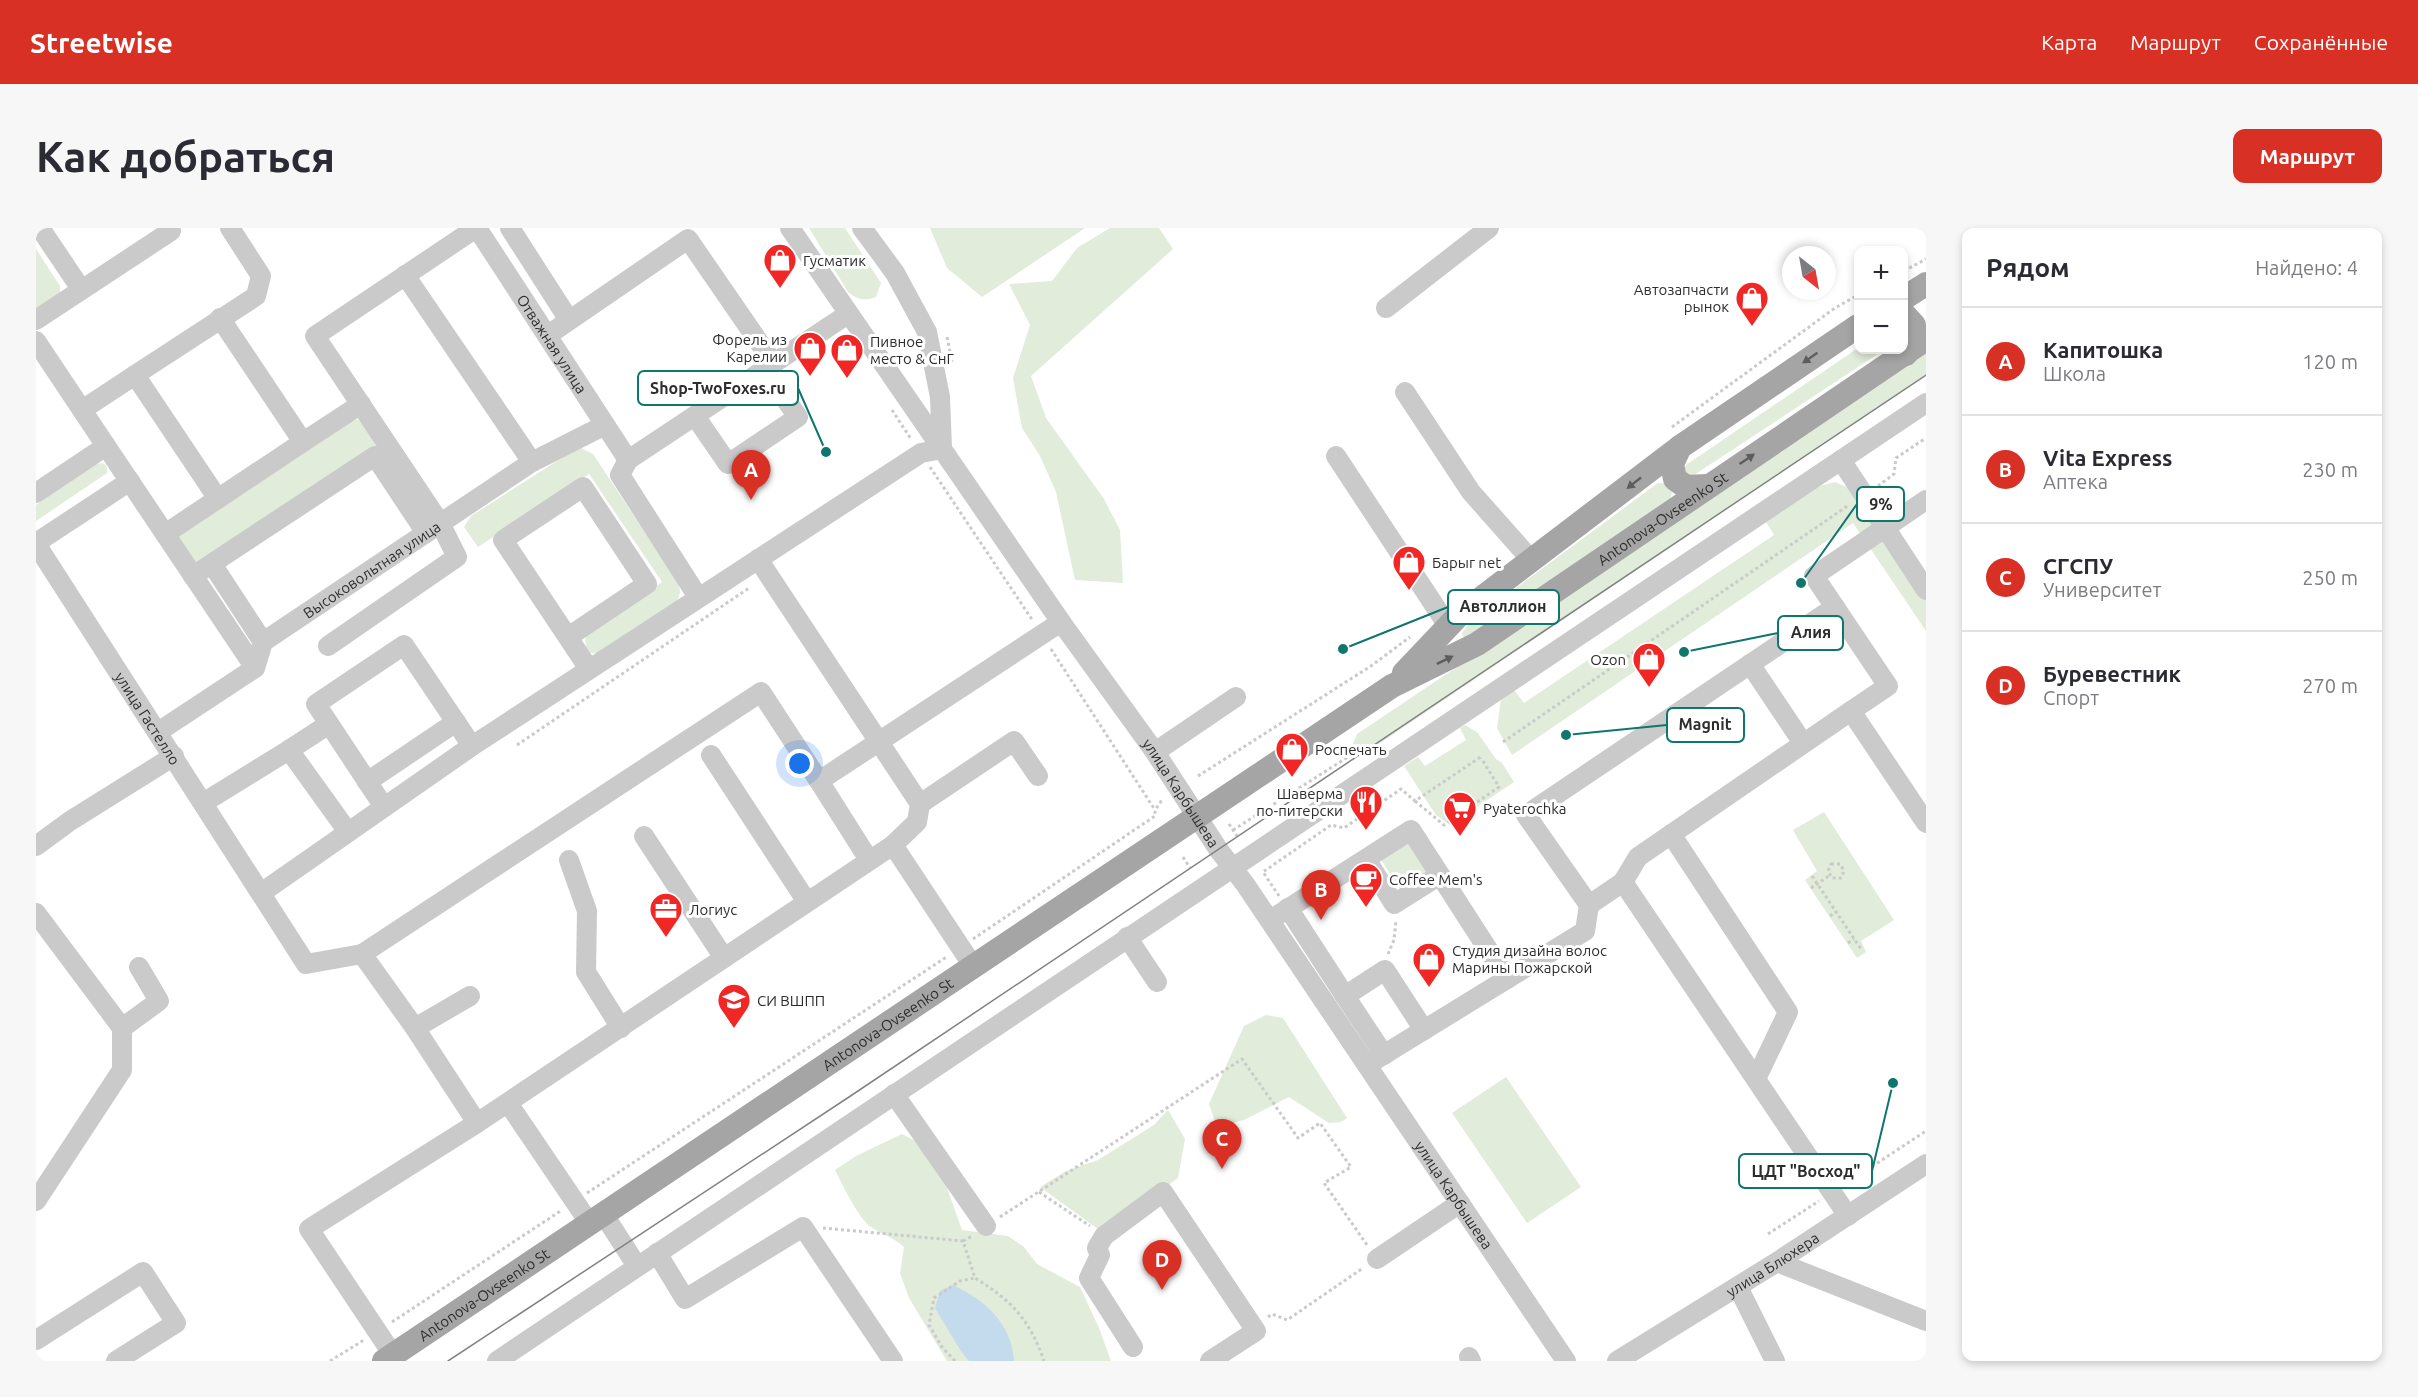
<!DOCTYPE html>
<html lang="ru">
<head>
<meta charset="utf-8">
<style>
	:root { --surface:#fff; --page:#f7f7f7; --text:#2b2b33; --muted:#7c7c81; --line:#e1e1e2; --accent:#d93025 }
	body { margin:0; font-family:Ubuntu,sans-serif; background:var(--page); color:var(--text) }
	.controls { position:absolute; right:18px; top:18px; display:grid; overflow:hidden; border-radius:12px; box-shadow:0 3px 9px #0003 }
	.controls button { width:54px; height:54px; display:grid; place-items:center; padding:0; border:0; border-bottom:2px solid var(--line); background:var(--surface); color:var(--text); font:30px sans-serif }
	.compass { position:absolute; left:1746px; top:18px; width:54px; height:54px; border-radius:50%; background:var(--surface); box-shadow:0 3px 9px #0003; rotate:149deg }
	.you { position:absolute; left:764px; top:536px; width:21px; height:21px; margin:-15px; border:4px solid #fff; border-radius:50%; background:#1a73e8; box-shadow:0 0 0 9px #1a73e833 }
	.badge { display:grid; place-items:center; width:39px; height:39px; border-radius:50%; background:var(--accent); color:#fff; font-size:20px; font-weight:700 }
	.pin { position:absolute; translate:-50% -50px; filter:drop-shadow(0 2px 3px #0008) }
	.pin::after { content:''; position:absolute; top:32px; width:21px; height:18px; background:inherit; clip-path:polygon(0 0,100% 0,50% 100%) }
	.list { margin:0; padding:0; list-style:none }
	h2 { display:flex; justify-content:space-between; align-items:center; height:78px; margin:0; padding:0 24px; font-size:26px }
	h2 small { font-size:20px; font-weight:400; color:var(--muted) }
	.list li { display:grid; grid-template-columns:39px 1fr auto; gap:18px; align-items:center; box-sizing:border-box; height:108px; padding:0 24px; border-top:2px solid var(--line) }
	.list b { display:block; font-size:22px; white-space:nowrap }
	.list p { margin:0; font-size:20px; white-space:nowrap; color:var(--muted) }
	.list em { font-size:20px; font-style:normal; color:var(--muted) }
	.map { position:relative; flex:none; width:1890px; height:1133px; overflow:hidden; border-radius:12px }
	header { display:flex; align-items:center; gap:36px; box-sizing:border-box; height:84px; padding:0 30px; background:var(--accent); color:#fff }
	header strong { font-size:28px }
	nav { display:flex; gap:33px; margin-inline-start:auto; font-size:21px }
	.intro { display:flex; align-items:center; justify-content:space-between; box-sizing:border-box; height:144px; padding:0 36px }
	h1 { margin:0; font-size:42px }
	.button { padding:15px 27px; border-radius:12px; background:var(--accent); color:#fff; font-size:21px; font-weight:700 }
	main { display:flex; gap:36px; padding:0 36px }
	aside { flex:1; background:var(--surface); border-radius:12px; box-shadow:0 3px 9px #0003 }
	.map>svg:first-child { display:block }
</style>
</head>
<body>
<header>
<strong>Streetwise</strong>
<nav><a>Карта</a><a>Маршрут</a><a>Сохранённые</a></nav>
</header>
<div class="intro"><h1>Как добраться</h1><a class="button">Маршрут</a></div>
<main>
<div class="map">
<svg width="1890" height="1133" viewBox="0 0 1890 1133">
	<rect width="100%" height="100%" fill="#fff"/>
	<!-- green -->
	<g fill="#e2ecda">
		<path d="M773 0H809L845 55 840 69C828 73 822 72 812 64Z"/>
		<path d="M894 0H1049L946 69 911 40Z"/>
		<path d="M1074 0H1123L1137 21 995 148 1010 190 1068 271 1084 302 1087 355 1039 352 1020 264 1004 228 986 200 977 150 994 97 973 56 1016 53 1041 20Z"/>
		<path d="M0 21 24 58V68L0 83Z"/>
		<path d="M1822 120 1848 122 1658 247 1650 248 1647 244 1650 237Z"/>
		<path d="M1890 125V146L1325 528 1316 518 1321 506Z"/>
		<path d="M312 191 327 192 391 284 338 220 159 336 140 310Z"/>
		<path d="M545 220 557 226 643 356 644 364 642 372 562 425H555L550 420 549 407 626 354 553 246 442 319 428 299 435 288 535 224Z"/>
		<path d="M67 235 71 239V245L0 293V277L60 236Z"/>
		<path d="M1799 254 1815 261 1890 368V403L1817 295 1476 527 1461 500 1465 471 1478 462 1488 475 1738 307 1730 294 1780 259Z"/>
		<path d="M1622 255H1631L1636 264 1634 272 1434 410H1428L1426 405 1435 393Z"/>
		<path d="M1429 497 1441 504 1460 531 1466 535 1478 554 1414 597 1400 587 1368 538 1382 529 1389 538 1430 512 1424 500Z"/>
		<path d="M1788 584 1858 692 1825 713 1830 724 1821 730 1769 652 1781 643 1757 602Z"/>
		<path d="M1372 609 1394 642 1365 662 1343 629Z"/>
		<path d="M1230 787 1247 790 1311 890 1305 894 1293 895 1253 869 1208 892 1181 899 1173 876 1208 798Z"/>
		<path d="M1470 849 1545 959 1491 995 1416 885Z"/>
		<path d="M1132 882 1149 911 1142 950 1119 967 1062 1001 1004 959 1030 943 1062 932 1118 897Z"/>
		<path d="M866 906 885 916 910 957 926 1002 972 1008 988 1019 1001 1036 1044 1059 1063 1100 1075 1133H911L873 1070 864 1045 868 1019C858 1010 846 1006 835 999 823 991 806 956 799 942L820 928Z"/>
	</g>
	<!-- water -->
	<path fill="#c4daed" d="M917 1057C950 1073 975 1095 978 1133H933L925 1123 899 1080 904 1063Z"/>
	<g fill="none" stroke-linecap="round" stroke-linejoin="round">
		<!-- path -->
		<g stroke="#cacaca" stroke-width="3" stroke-dasharray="3 3" stroke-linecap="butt">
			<path d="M1868 43 1890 31"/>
			<path d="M911 109 916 134"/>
			<path d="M856 182 875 211"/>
			<path d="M1636 199 1799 80 1822 67"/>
			<path d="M894 239 997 393"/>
			<path d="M1842 258 1858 246 1860 230 1890 210"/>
			<path d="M1015 421 1119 582"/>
			<path d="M1467 514 1813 277"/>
			<path d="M481 517 713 360"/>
			<path d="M1162 548 1335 438 1374 409"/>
			<path d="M1379 573 1408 597 1463 559 1445 530"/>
			<path d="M1193 596 1201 608"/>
			<path d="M1197 602 1312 529"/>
			<path d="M1147 629 1154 640"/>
			<path d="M1795 636H1804L1808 643 1805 650H1796L1792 643Z"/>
			<path d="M1776 648 1825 721"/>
			<path d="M1775 660 1793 648"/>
			<path d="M1243 668 1227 644 1295 597 1308 600 1365 561 1379 573 1446 528"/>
			<path d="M1794 688 1800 684"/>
			<path d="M937 711 1119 588V582L1126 572"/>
			<path d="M1812 715 1818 711"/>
			<path d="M1352 726 1358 712 1360 692"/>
			<path d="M1811 955 1890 903"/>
			<path d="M1003 964 1054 998"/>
			<path d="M551 965 912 728"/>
			<path d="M964 989 1206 831 1262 910 1284 895 1315 939 1288 955 1331 1017"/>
			<path d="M787 1000 927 1013 939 1050C975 1072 994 1092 1008 1133"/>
			<path d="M1732 1006 1783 973"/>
			<path d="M927 1013 936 1008"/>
			<path d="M1232 1089 1236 1086 1251 1092 1327 1040"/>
			<path d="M356 1094 526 982"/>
			<path d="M294 1133 328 1112"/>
			<path d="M919 1133 906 1119 893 1097 898 1070 924 1053 939 1050"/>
		</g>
		<!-- minor -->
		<g stroke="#cacaca" stroke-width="20">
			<path d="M4 0 45 61"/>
			<path id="s1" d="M441 0 592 232"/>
			<path d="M474 0 533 92"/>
			<path id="s2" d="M754 0 1025 394 1119 524 1182 621 1209 656 1530 1133"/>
			<path d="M826 0 859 45 891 104 904 169 906 221"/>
			<path d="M369 47 496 234"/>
			<path d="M1350 80 1453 0"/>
			<path d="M184 90 267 214 325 176"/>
			<path d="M0 92 135 3 133 0"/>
			<path d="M512 107 652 11 738 136"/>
			<path d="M0 113 70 218 0 265"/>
			<path d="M1369 164 1435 264 1496 333"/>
			<path d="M46 182 99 147"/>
			<path d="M659 188 692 236 762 189 729 142"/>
			<path d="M70 218 219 440"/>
			<path d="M1300 228 1412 398"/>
			<path d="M592 232 812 86"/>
			<path d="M592 232 584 247 662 369"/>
			<path d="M1805 232 1890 362"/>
			<path d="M182 271 99 147 220 68 225 48 194 0"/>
			<path d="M1890 272 1778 348 1852 458 1815 483 1890 595"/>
			<path d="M129 306 267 214"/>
			<path d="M0 315 94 253"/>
			<path id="s3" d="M0 316 270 736 326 726 379 800 441 895 857 617 937 738"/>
			<path d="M722 331 884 576 881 594 857 617"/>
			<path d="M176 336 227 414"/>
			<path d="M157 348 339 228 390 305"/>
			<path d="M1799 379 1490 587 1553 677 1587 654 1812 988"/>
			<path d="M532 409 611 356 547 259 467 312 553 441"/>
			<path d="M292 418 421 329 404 295 279 108 440 0"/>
			<path d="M1714 436 1767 515"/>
			<path id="s4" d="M122 504 219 440 227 414 496 234 569 197"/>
			<path d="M253 522 293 496"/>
			<path d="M1119 524 1200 469"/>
			<path d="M675 527 771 674"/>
			<path d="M783 553 833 632"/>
			<path d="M331 554 420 494"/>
			<path d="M167 575 253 522 312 604"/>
			<path d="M884 576 978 513 1002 548"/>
			<path d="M348 579 280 476 368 417 436 518"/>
			<path d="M1635 606 1752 784 1720 851"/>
			<path d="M608 608 688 730"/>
			<path d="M0 618 34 593 138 528"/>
			<path d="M533 632 551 683 550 744 585 800"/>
			<path d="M1404 647 1471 751"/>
			<path d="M1587 654 1602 629 1815 483"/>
			<path d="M225 665 436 518 885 225 906 221"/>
			<path d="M1252 680 1309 768"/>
			<path d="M0 685 86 800V842L0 973"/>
			<path d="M1234 692 1375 602 1404 647 1358 676 1330 631"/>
			<path d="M1091 709 1121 754"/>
			<path d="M326 726 725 464 783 553 1025 394"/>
			<path d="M86 800 123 773 103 739"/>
			<path d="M379 800 434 768"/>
			<path d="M1348 827 1309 768 1349 742 1388 802"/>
			<path d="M1331 837 1549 703 1553 677"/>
			<path d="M858 866 950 998"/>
			<path d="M472 875 554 996"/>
			<path d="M568 987 601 1038"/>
			<path d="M621 1025 649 1071 767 999 857 1133"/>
			<path d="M1341 1031 1424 975"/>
			<path d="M1741 1034 1890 1093"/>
			<path d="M1702 1059 1739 1133"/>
			<path d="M0 1112 107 1044 140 1095 80 1133"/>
			<path d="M1097 1119 1053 1050 1064 1027 1061 1020 1068 1008 1127 964 1220 1103 1174 1133"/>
			<path d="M357 1127 273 1001 441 895"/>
			<path d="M1433 1129 1435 1133"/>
			<path d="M461 1133 1890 175"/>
			<path id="s5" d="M1581 1133 1741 1034 1890 936"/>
		</g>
		<!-- major -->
		<g stroke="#a5a5a5" stroke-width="24">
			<path d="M1868 70 1890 56"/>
			<path d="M1868 86 1878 97V109L1870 126"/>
			<path d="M1644 219 1636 236 1639 251 1650 259 1671 258"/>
			<path d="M1368 445 1422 388 1644 219 1822 98"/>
			<path id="s6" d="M348 1133 1356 458 1441 416 1890 111"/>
		</g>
		<!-- tram -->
		<path stroke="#828282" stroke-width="1.5" d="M412 1133 813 869 1890 147"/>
	</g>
	<!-- one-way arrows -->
	<defs><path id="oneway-solid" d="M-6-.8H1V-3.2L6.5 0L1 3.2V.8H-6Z" transform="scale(1.5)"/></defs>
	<g fill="#5d5d5d">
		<use href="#oneway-solid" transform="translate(1774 130) rotate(145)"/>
		<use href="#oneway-solid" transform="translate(1711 231) rotate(-34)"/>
		<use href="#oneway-solid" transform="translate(1598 255) rotate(142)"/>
		<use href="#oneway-solid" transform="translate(1409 432) rotate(-26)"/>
	</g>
	<!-- icons -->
	<defs>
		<symbol id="shop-pin" viewBox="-11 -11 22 30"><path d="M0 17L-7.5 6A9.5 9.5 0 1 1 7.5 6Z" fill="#f02724" stroke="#fff"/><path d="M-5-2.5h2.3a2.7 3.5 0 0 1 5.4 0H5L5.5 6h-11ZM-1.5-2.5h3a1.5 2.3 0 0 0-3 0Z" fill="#fff"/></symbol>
		<symbol id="restaurant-pin" viewBox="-11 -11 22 30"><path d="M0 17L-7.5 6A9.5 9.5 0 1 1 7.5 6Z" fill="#f02724" stroke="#fff"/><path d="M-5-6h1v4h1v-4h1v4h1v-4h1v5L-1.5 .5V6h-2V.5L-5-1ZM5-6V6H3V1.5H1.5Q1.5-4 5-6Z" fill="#fff"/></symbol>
		<symbol id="supermarket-pin" viewBox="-11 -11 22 30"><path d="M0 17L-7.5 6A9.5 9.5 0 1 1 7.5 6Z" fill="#f02724" stroke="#fff"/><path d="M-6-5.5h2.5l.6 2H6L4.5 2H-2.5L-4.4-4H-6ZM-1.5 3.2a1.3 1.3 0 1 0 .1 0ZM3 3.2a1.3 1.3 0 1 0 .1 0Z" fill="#fff"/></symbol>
		<symbol id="cafe-pin" viewBox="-11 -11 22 30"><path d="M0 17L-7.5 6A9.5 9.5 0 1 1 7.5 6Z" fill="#f02724" stroke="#fff"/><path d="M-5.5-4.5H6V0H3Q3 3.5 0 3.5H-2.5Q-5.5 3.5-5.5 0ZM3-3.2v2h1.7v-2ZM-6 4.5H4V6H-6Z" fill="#fff"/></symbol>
		<symbol id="office-pin" viewBox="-11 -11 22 30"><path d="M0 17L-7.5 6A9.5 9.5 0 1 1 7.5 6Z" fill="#f02724" stroke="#fff"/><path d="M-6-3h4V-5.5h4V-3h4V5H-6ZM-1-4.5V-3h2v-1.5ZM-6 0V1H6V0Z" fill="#fff"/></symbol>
		<symbol id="university-pin" viewBox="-11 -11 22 30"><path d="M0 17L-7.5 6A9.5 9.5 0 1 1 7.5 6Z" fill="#f02724" stroke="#fff"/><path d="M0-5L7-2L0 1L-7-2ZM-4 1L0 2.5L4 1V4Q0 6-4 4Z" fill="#fff"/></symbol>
	</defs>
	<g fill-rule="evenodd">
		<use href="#shop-pin" x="725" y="13" width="38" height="52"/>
		<use href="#shop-pin" x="1697" y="51" width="38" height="52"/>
		<use href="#shop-pin" x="755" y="101" width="38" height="52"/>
		<use href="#shop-pin" x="792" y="103" width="38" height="52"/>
		<use href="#shop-pin" x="1354" y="315" width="38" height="52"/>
		<use href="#shop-pin" x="1594" y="412" width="38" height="52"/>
		<use href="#shop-pin" x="1237" y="502" width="38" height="52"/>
		<use href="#restaurant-pin" x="1311" y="555" width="38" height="52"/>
		<use href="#supermarket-pin" x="1405" y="561" width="38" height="52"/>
		<use href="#cafe-pin" x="1311" y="632" width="38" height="52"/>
		<use href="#office-pin" x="611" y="662" width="38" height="52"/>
		<use href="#shop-pin" x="1374" y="712" width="38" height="52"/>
		<use href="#university-pin" x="679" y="753" width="38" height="52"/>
	</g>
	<g text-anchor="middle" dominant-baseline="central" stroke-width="6" stroke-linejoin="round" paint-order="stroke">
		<!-- poi labels -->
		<g font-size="15" fill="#2d2d2d" stroke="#fff" text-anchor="start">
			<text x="767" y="32">Гусматик</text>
			<text x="1693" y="61" text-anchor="end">Автозапчасти<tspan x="1693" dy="17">рынок</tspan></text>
			<text x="751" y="111" text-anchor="end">Форель из<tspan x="751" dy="17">Карелии</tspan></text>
			<text x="834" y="113">Пивное<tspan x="834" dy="17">место &amp; СнГ</tspan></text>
			<text x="1396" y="334">Барыг net</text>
			<text x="1590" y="431" text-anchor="end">Ozon</text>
			<text x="1279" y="521">Роспечать</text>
			<text x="1307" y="565" text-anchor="end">Шаверма<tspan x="1307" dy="17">по-питерски</tspan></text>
			<text x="1447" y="580">Pyaterochka</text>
			<text x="1353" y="651">Coffee Mem's</text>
			<text x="653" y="681">Логиус</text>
			<text x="1416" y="722">Студия дизайна волос<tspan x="1416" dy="17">Марины Пожарской</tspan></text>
			<text x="721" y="772">СИ ВШПП</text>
		</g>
		<!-- street labels -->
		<g font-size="15" fill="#2d2d2d" stroke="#fff">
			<text stroke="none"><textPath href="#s1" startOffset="138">Отважная улица</textPath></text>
			<text stroke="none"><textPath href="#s6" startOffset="1532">Antonova-Ovseenko St</textPath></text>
			<text stroke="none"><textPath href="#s4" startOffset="274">Высоковольтная улица</textPath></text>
			<text stroke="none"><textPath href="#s3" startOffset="207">улица Гастелло</textPath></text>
			<text stroke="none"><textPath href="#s2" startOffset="687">улица Карбышева</textPath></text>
			<text stroke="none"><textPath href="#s6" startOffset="606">Antonova-Ovseenko St</textPath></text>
			<text stroke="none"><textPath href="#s2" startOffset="1173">улица Карбышева</textPath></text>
			<text stroke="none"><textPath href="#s5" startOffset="183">улица Блюхера</textPath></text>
			<text stroke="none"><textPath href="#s6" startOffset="120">Antonova-Ovseenko St</textPath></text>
		</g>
	</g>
	<!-- callouts -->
	<path fill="none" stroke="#0f766e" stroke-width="2" d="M790 224L762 160M1765 355L1821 276M1307 421L1412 379M1648 424L1742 405M1530 507L1631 497M1857 855L1836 943"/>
	<g fill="#0f766e" stroke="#fff" stroke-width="2">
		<circle cx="790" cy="224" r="6"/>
		<circle cx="1765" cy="355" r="6"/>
		<circle cx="1307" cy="421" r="6"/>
		<circle cx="1648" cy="424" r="6"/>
		<circle cx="1530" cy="507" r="6"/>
		<circle cx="1857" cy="855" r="6"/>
	</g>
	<g fill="#fff" stroke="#0f766e" stroke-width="2">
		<rect x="602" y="143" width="160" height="34" rx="6"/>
		<rect x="1821" y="259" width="47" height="34" rx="6"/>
		<rect x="1412" y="362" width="111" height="34" rx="6"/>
		<rect x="1742" y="388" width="65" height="34" rx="6"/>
		<rect x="1631" y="480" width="77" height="34" rx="6"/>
		<rect x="1703" y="926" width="133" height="34" rx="6"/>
	</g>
	<g font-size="16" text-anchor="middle" font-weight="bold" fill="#2d2d2d">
		<text x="682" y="166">Shop-TwoFoxes.ru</text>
		<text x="1845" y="282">9%</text>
		<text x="1467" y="384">Автоллион</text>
		<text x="1775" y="410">Алия</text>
		<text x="1669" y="502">Magnit</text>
		<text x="1770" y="949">ЦДТ "Восход"</text>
	</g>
</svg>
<div class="controls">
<button>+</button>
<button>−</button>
</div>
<svg class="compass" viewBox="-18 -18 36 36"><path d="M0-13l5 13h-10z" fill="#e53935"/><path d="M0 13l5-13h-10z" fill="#7c7c81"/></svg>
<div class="you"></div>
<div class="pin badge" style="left:715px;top:272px">A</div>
<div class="pin badge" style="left:1285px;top:692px">B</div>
<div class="pin badge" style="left:1186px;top:941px">C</div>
<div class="pin badge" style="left:1126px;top:1062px">D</div>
</div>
<aside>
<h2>Рядом<small>Найдено: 4</small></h2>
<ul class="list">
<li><span class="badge">A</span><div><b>Капитошка</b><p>Школа</p></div><em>120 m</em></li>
<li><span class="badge">B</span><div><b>Vita Express</b><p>Аптека</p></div><em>230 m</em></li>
<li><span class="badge">C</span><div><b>СГСПУ</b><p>Университет</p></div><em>250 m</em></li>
<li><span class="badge">D</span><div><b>Буревестник</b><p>Спорт</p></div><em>270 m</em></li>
</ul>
</aside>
</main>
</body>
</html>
